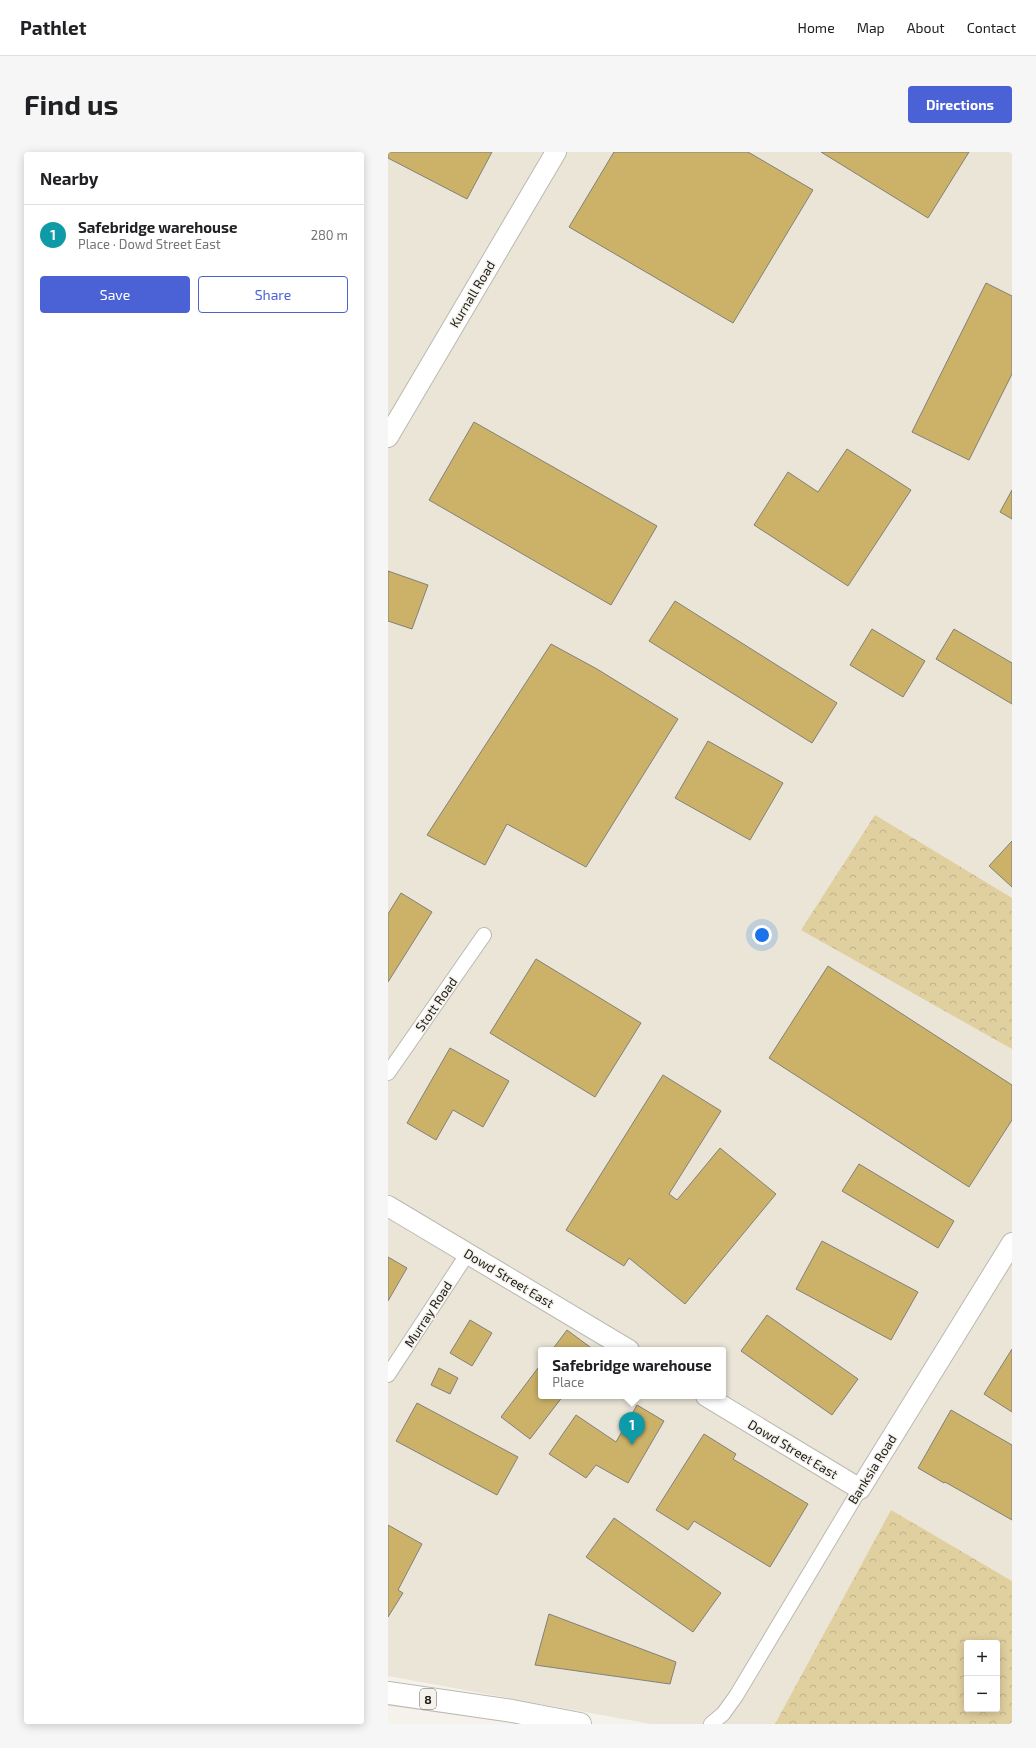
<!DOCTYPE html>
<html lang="en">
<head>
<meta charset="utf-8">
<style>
	:root { --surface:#fff; --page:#f6f6f6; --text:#202124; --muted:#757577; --line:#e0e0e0; --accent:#4b62d6 }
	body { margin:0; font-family:"Exo 2",sans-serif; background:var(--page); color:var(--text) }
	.controls { position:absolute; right:12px; bottom:12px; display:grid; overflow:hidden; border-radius:4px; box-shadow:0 2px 10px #0003 }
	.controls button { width:36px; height:36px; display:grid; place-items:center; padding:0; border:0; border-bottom:1px solid var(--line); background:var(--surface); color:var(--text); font:20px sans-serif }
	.you { position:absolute; left:374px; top:783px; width:14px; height:14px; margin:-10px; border:3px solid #fff; border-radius:50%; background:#1a73e8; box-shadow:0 0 0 6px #1a73e833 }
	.badge { display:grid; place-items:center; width:26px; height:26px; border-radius:50%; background:var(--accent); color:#fff; font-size:13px; font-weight:700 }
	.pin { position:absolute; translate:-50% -33px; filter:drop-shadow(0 1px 2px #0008) }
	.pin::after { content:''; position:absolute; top:21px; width:14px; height:12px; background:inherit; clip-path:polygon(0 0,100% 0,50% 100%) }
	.popup { position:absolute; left:150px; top:1195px; width:188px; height:52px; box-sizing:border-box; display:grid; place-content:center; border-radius:4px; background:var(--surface); filter:drop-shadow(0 1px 3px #0005); font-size:13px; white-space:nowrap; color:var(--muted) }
	.popup b { font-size:15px; color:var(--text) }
	.popup::after { content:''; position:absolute; left:50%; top:100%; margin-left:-8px; border:8px solid transparent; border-top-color:var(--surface) }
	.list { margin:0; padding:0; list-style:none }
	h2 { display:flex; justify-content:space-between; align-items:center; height:52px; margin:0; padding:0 16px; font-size:17px }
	h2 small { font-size:13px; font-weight:400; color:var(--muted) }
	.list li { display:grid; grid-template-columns:26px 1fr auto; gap:12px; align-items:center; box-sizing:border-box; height:60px; padding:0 16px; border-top:1px solid var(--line) }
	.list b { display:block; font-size:15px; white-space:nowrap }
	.list p { margin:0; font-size:13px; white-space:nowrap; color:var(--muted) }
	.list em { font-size:13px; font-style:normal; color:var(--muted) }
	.actions { display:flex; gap:8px; padding:12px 16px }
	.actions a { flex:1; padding:9px 0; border:1px solid var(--accent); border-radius:4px; text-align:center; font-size:14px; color:var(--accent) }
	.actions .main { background:var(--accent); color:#fff }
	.map { position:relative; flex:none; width:624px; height:1572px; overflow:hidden; border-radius:4px }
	header { display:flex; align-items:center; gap:24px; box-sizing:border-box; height:56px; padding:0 20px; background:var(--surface); border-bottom:1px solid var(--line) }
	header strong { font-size:19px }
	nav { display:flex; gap:22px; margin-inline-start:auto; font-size:14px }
	.intro { display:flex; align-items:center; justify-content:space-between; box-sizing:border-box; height:96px; padding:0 24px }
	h1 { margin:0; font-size:28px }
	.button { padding:10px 18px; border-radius:4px; background:var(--accent); color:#fff; font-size:14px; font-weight:700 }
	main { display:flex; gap:24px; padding:0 24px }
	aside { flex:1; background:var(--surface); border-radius:4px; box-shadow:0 2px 10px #0003 }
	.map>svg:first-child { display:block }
</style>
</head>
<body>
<header>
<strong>Pathlet</strong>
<nav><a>Home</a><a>Map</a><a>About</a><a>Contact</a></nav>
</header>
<div class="intro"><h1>Find us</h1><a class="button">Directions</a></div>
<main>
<aside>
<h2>Nearby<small></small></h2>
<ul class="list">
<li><span class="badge" style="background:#0f9aa8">1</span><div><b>Safebridge warehouse</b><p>Place · Dowd Street East</p></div><em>280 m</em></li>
</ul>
<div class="actions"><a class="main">Save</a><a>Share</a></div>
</aside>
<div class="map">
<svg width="624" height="1572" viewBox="0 0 624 1572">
	<defs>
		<pattern id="forest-crowns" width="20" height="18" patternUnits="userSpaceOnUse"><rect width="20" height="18" fill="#e0cf9f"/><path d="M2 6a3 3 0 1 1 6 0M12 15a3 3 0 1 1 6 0" fill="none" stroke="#c0b188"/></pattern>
	</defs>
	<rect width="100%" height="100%" fill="#f5f2eb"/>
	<!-- built -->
	<path fill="#eae5d7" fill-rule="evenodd" d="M0 0H624V1429L503 1359 387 1572H263L0 1524ZM153 1198H335V1244H153Z"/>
	<!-- forest -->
	<g fill="url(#forest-crowns)" fill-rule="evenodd">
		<path d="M487 663 624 746V897L413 778Z"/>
		<path d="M503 1358 624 1429V1572H387ZM579 1491H609V1557H579Z"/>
	</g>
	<!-- building -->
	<g fill="#ccb268" stroke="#828079">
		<path d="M0 0H104L79 47 0 6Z"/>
		<path d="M226 0H360L425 38 345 171 181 75Z"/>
		<path d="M433 0H581L540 66Z"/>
		<path d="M598 131 624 144V222L581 308 524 280Z"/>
		<path d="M86 270 269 374 223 453 41 348Z"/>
		<path d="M459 297 523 338 460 434 366 373 400 320 430 340Z"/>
		<path d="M624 338V367L612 360Z"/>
		<path d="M0 419 40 433 24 477 0 469Z"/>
		<path d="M287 449 449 551 424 591 261 489Z"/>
		<path d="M484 477 537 509 515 545 462 513Z"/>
		<path d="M566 477 624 511V552L548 507Z"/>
		<path d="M163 492 209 517 290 567 198 715 119 672 97 713 39 683Z"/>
		<path d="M320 589 395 631 362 688 287 646Z"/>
		<path d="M624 689V735L601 714Z"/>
		<path d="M13 741 44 760 0 830V762Z"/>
		<path d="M148 807 253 871 207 945 102 881Z"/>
		<path d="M440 814 624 933V968L581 1035 381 906Z"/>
		<path d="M62 896 121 929 95 975 65 958 48 988 19 971Z"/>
		<path d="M275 923 333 959 281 1042 289 1048 332 996 388 1042 297 1152 241 1106 236 1114 178 1078Z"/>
		<path d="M471 1012 566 1069 550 1096 454 1039Z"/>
		<path d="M434 1089 530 1140 503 1188 408 1137Z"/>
		<path d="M0 1105 19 1116 0 1149Z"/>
		<path d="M379 1163 470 1227 444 1263 353 1199Z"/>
		<path d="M82 1168 104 1181 84 1214 62 1201Z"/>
		<path d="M179 1178 206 1198H164Z"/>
		<path d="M624 1197V1260L596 1242Z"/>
		<path d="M153 1212V1244H175L142 1287 113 1265Z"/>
		<path d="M51 1216 70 1226 62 1242 43 1233Z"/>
		<path d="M29 1251 130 1305 109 1343 8 1289Z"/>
		<path d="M249 1253 276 1269 240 1331 208 1313 198 1326 161 1302 188 1263 228 1290Z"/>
		<path d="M563 1258 624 1293V1368L557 1330 556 1331 530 1316Z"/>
		<path d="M316 1282 348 1302 345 1307 420 1352 382 1415 306 1369 300 1378 268 1358Z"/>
		<path d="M226 1366 333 1441 305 1480 198 1405Z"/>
		<path d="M0 1373 34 1392 10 1438 15 1441 0 1465Z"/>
		<path d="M161 1462 288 1510 282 1532 147 1513Z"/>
	</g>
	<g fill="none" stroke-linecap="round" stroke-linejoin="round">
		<defs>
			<g id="street">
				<path d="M0 921 96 783"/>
				<path d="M0 1223 80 1101"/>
				<path d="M323 1572 335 1562 348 1544 472 1337"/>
			</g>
			<g id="secondary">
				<path d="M0 285 168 0"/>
				<path d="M0 1054 241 1198"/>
				<path d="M318 1244 472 1337 624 1091"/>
			</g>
			<path id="highway" d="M0 1541 124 1559 192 1572"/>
		</defs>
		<!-- street casing -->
		<use href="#street" stroke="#bbb9b2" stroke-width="16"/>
		<!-- secondary casing -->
		<use href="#secondary" stroke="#bbb9b2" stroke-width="22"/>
		<!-- highway casing -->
		<use href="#highway" stroke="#bbb9b2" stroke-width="24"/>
		<!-- street -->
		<use href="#street" stroke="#fff" stroke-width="14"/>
		<!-- secondary -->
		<use href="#secondary" stroke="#fff" stroke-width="20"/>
		<!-- highway -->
		<use href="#highway" stroke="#fff" stroke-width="22"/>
	</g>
	<g text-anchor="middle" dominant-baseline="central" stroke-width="3" stroke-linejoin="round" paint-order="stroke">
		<!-- shield labels -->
		<rect fill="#f5f2eb" stroke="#5c5b57" stroke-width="1" x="32" y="1537" width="16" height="20" rx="3"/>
		<g font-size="12" font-weight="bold" fill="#1a1a17">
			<text x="40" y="1547">8</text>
		</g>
		<!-- street labels -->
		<g font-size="13" fill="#1a1a17" stroke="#f5f2eb">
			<text transform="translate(84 142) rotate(-59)">Kurnall Road</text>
			<text transform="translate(48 852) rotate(-55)">Stott Road</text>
			<text transform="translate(121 1126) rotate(31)">Dowd Street East</text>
			<text transform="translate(40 1162) rotate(-57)">Murray Road</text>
			<text transform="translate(405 1297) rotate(31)">Dowd Street East</text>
			<text transform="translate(484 1317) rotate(-58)">Banksia Road</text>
		</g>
	</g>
</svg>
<div class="controls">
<button>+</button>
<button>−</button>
</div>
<div class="you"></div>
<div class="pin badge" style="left:244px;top:1293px;background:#0f9aa8">1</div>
<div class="popup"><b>Safebridge warehouse</b>Place</div>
</div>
</main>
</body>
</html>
